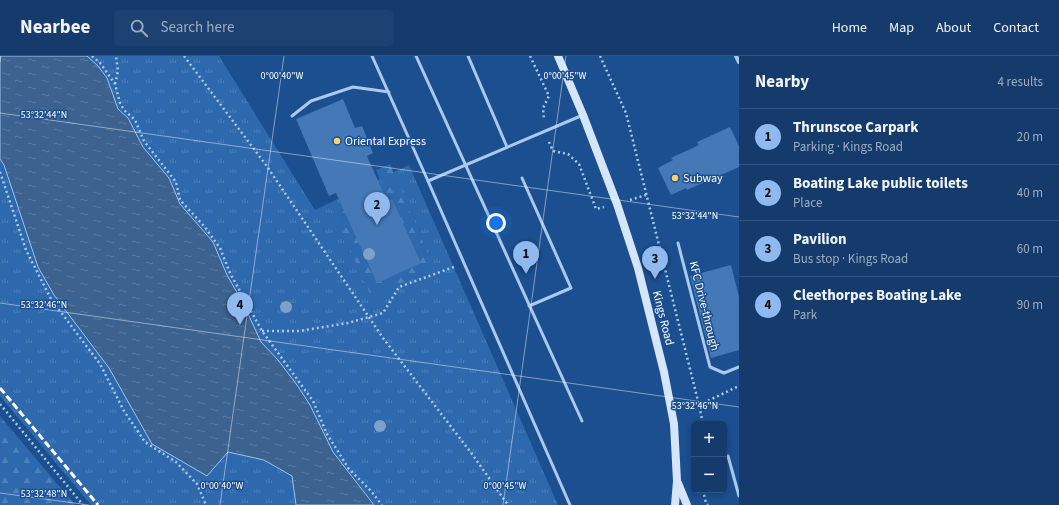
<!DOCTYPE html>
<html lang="en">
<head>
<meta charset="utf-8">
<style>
	:root { --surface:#143b6b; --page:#1d4271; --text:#f1f3f6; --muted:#9dadc1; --line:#33557e; --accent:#90b9f0 }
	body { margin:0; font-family:"Source Sans 3",sans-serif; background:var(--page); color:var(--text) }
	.controls { position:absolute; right:12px; bottom:12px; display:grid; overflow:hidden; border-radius:6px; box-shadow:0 2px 6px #0003 }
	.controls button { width:36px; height:36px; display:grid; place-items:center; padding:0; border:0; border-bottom:1px solid var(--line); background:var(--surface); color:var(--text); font:20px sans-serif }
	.you { position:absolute; left:496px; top:167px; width:14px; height:14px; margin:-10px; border:3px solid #fff; border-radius:50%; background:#1a73e8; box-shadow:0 0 0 6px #1a73e833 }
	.badge { display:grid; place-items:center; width:26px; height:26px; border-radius:50%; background:var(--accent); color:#111; font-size:13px; font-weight:700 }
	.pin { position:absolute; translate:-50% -33px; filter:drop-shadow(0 1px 2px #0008) }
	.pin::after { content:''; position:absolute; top:21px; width:14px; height:12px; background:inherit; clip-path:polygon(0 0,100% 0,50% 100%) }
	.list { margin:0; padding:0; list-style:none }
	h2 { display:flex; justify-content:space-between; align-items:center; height:52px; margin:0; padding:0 16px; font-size:17px }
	h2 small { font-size:13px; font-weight:400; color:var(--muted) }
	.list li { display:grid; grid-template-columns:26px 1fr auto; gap:12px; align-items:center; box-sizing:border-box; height:56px; padding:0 16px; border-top:1px solid var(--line) }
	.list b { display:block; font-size:15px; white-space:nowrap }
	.list p { margin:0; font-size:13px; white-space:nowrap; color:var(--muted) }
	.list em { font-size:13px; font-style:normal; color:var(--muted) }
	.icon { flex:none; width:22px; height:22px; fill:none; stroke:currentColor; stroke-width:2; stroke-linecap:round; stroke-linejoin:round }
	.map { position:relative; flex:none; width:739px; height:449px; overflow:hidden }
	header { display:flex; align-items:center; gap:24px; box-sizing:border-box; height:56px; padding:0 20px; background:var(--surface); border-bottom:1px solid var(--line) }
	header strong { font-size:19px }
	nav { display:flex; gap:22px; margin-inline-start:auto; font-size:14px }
	.search { width:280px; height:36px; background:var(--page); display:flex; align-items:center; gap:10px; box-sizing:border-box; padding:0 14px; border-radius:6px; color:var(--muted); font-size:15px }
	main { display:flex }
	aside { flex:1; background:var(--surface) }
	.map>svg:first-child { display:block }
</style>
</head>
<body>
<header>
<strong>Nearbee</strong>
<div class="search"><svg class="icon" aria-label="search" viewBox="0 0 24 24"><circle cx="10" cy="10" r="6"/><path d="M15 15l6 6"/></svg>Search here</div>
<nav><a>Home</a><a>Map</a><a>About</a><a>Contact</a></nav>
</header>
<main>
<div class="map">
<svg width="739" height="449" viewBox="0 0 739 449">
	<defs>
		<pattern id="grass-tufts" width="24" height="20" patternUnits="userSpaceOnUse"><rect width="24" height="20" fill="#2e69ad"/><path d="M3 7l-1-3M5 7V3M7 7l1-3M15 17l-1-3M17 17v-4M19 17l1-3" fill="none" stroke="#4d80b9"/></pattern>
		<pattern id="forest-firs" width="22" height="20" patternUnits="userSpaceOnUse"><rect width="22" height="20" fill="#2e69ad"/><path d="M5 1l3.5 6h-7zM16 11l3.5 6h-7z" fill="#4d80b9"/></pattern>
		<pattern id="water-ripples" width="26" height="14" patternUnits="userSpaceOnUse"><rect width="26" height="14" fill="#3c6290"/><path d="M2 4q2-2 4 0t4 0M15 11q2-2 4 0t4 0" fill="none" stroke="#597aa1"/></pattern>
	</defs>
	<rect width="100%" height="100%" fill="#1b4f8f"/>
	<!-- grass -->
	<path fill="url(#grass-tufts)" d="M0 0H219L315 154 409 109 558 449H91L0 340Z"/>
	<!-- forest -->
	<g fill="url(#forest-firs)">
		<path d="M390 108 434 213 371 240 331 151 382 128 376 114Z"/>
		<path d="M0 360 75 449H0Z"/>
	</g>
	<!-- water -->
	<path fill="url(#water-ripples)" stroke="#9cc4f0" d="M0 0H87L98 10 107 22 118 53 128 62 143 91 169 122 180 148 213 186 227 219 243 247 261 286 278 304 297 329 310 349 333 396 374 449H296L292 420 264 404 228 396 207 420 152 388 109 312 54 239 38 211 4 109 0 103Z"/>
	<!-- building -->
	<g fill="#4478b7">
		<path d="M343 43 355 72 362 70 373 97 367 100 387 145 392 143 421 207 377 227 336 137 329 140 296 63Z"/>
		<path d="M730 71 739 90V111L687 134 686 132 671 139 658 112 673 104 671 102 699 89 697 86Z"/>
		<path d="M731 209 739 241V294L711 302 690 220Z"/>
	</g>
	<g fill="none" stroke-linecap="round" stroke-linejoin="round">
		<!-- path -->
		<g stroke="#a9c9ee" stroke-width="2.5" stroke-dasharray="2 3" stroke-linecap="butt">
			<path d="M92 0 101 8 115 28 120 47 124 54 135 64 144 85 176 126 180 144 204 170 220 192 230 217 262 275 313 345 327 378 349 413 371 435 382 449"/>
			<path d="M184 0 266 109 383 282 472 398 508 449"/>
			<path d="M530 0 549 40 543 52 544 64"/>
			<path d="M600 0 626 57 699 349 703 368"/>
			<path d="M115 28 118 15 116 0"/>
			<path d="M549 86 553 95 568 98 579 108 596 153 604 151"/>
			<path d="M0 116 26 194 51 243 100 308 124 355 145 386 176 406 197 428 206 449"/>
			<path d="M630 144 646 139"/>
			<path d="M262 275H299L348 267 383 257 399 231 454 211"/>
			<path d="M0 348 83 449"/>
			<path d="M699 349 739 330"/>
			<path d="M703 434 706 447 708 449"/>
		</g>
		<!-- lane -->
		<g stroke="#a9c9ee" stroke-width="3">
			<path d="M372 0 428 125 570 449"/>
			<path d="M416 0 582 365"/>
			<path d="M468 0 507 91"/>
			<path d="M292 60 311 45 353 31 389 36"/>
			<path d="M522 122 571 232 529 250"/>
			<path d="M428 125 583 59"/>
			<path d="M678 187 710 311 724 317 739 311"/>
			<path d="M728 400 739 440"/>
		</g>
		<!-- street -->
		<path stroke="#a9c9ee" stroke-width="4" d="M736 0 739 6"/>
		<!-- secondary -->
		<g stroke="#d6e6fa" stroke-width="8">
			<path d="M558 0 583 59 617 148 638 212 664 316 674 368 677 425 675 449"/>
			<path d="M678 427 687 449"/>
		</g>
		<!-- rail -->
		<path stroke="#fff" stroke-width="3" stroke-dasharray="7 3" stroke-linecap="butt" d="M0 332 98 449"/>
	</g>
	<!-- trees -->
	<g fill="#7ea0ca">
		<circle cx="369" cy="198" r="6"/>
		<circle cx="286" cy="251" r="6"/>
		<circle cx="380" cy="370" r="6"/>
	</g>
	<!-- ticks -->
	<path fill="none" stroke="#fff" stroke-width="1" stroke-opacity="0.45" d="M0 6 1 0M0 57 739 161M0 247 739 351M0 437 89 449M220 449 284 0M503 449 566 0"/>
	<!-- markers -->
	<g fill="#ffd166" stroke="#1b4f8f" stroke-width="1.5">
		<circle cx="337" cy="85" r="4"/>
		<circle cx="675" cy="122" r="4"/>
	</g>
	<g text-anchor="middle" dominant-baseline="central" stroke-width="3" stroke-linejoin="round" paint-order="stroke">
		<!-- poi labels -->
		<g font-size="12" fill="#fff" stroke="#1b4f8f" text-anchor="start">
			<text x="345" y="85">Oriental Express</text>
			<text x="683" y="122">Subway</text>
		</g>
		<!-- street labels -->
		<g font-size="12" fill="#fff" stroke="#1b4f8f">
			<text transform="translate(704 250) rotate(76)">KFC Drive-through</text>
			<text transform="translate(663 262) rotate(76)">Kings Road</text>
		</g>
	</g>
	<g font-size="10" text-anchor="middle" fill="#fff" stroke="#1b4f8f" stroke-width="3" stroke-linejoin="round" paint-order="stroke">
		<text x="282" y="23">0°00'40"W</text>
		<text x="565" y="23">0°00'45"W</text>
		<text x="44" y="62">53°32'44"N</text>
		<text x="695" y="163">53°32'44"N</text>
		<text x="44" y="252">53°32'46"N</text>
		<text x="695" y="353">53°32'46"N</text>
		<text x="222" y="433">0°00'40"W</text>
		<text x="505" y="433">0°00'45"W</text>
		<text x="44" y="441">53°32'48"N</text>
	</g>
</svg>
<div class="controls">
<button>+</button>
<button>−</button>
</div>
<div class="you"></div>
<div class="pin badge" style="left:526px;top:218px">1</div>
<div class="pin badge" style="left:377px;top:169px">2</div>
<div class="pin badge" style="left:655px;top:223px">3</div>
<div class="pin badge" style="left:240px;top:269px">4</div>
</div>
<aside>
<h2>Nearby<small>4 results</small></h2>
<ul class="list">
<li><span class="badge">1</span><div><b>Thrunscoe Carpark</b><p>Parking · Kings Road</p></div><em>20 m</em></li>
<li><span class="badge">2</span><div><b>Boating Lake public toilets</b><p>Place</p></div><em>40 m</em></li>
<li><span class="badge">3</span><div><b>Pavilion</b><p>Bus stop · Kings Road</p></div><em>60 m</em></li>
<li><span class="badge">4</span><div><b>Cleethorpes Boating Lake</b><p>Park</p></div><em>90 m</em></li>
</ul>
</aside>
</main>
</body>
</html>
